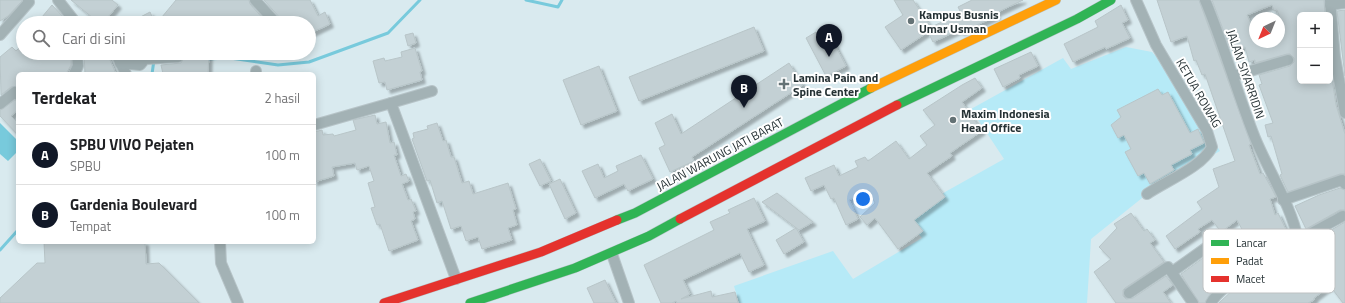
<!DOCTYPE html>
<html lang="id">
<head>
<meta charset="utf-8">
<style>
	:root { --surface:#fff; --page:#f2f2f2; --text:#202124; --muted:#757577; --line:#e0e0e0; --accent:#111827 }
	body { margin:0; font-family:"Titillium Web",sans-serif; background:var(--page); color:var(--text) }
	.controls { position:absolute; right:12px; top:12px; display:grid; overflow:hidden; border-radius:6px; box-shadow:0 2px 10px #0003 }
	.controls button { width:36px; height:36px; display:grid; place-items:center; padding:0; border:0; border-bottom:1px solid var(--line); background:var(--surface); color:var(--text); font:20px sans-serif }
	.compass { position:absolute; left:1249px; top:12px; width:36px; height:36px; border-radius:50%; background:var(--surface); box-shadow:0 2px 10px #0003; rotate:223deg }
	.you { position:absolute; left:863px; top:199px; width:14px; height:14px; margin:-10px; border:3px solid #fff; border-radius:50%; background:#1a73e8; box-shadow:0 0 0 6px #1a73e833 }
	.badge { display:grid; place-items:center; width:26px; height:26px; border-radius:50%; background:var(--accent); color:#fff; font-size:13px; font-weight:700 }
	.pin { position:absolute; translate:-50% -33px; filter:drop-shadow(0 1px 2px #0008) }
	.pin::after { content:''; position:absolute; top:21px; width:14px; height:12px; background:inherit; clip-path:polygon(0 0,100% 0,50% 100%) }
	.list { margin:0; padding:0; list-style:none }
	h2 { display:flex; justify-content:space-between; align-items:center; height:52px; margin:0; padding:0 16px; font-size:17px }
	h2 small { font-size:13px; font-weight:400; color:var(--muted) }
	.list li { display:grid; grid-template-columns:26px 1fr auto; gap:12px; align-items:center; box-sizing:border-box; height:60px; padding:0 16px; border-top:1px solid var(--line) }
	.list b { display:block; font-size:15px; white-space:nowrap }
	.list p { margin:0; font-size:13px; white-space:nowrap; color:var(--muted) }
	.list em { font-size:13px; font-style:normal; color:var(--muted) }
	.icon { flex:none; width:22px; height:22px; fill:none; stroke:currentColor; stroke-width:2; stroke-linecap:round; stroke-linejoin:round }
	.map { position:relative; flex:none; width:1345px; height:303px; overflow:hidden }
	.search { position:absolute; background:var(--surface); box-shadow:0 2px 10px #0003; left:16px; top:16px; width:300px; height:44px; display:flex; align-items:center; gap:10px; box-sizing:border-box; padding:0 14px; border-radius:22px; color:var(--muted); font-size:15px }
	.panel { position:absolute; background:var(--surface); box-shadow:0 2px 10px #0003; left:16px; top:72px; width:300px; height:172px; border-radius:6px }
	.map>svg:first-child { display:block }
</style>
</head>
<body>
<div class="map">
<svg width="1345" height="303" viewBox="0 0 1345 303">
	<defs>
		<filter id="shadow"><feDropShadow dx="3.5" dy="3.5" stdDeviation="1" flood-color="#0004"/></filter>
	</defs>
	<rect width="100%" height="100%" fill="#d9eaef"/>
	<!-- green -->
	<path fill="#b6eaf7" d="M1126 47 1152 52 1173 75 1220 151 1157 186 1091 239 1087 303H739L734 286 833 251 853 279 922 238 909 222 945 192 1004 159 971 109 1063 58 1071 69Z"/>
	<!-- water -->
	<path fill="#78cadc" d="M0 123 18 141V151L8 161 0 154Z"/>
	<g fill="none" stroke-linecap="round" stroke-linejoin="round">
		<!-- stream -->
		<g stroke="#78cadc" stroke-width="3">
			<path d="M526 0 558 7 562 0"/>
			<path d="M205 59 230 58 278 65 309 62 388 33 420 0"/>
			<path d="M152 74 154 60"/>
			<path d="M0 250 18 230"/>
		</g>
	</g>
	<!-- building -->
	<g fill="#c3d0d4" stroke="#b8c5c8" fill-rule="evenodd" filter="url(#shadow)">
		<path d="M0 0H22V1L8 16 0 21Z"/>
		<path d="M71 0H112L118 5 103 23H99Z"/>
		<path d="M176 0H249L250 4 267 23H221L216 18 211 23H157Z"/>
		<path d="M264 0H310L318 16 325 12 330 24 309 34V23H282L281 19Z"/>
		<path d="M894 0H913L931 27 953 17 952 15 960 11 958 7 972 0H1023L996 13 997 16 961 32 959 30 933 42 928 32 901 50 885 27 903 15Z"/>
		<path d="M1157 0H1199L1251 144 1249 145 1260 174 1263 173 1273 191 1276 197 1270 199 1275 215 1278 213 1290 238 1229 276 1214 289 1205 303H1199L1181 274 1214 250 1216 243 1225 237 1230 245 1245 235 1237 220 1221 232 1212 220 1198 229 1200 232 1175 249 1166 236 1202 209 1197 202 1219 187 1213 169 1235 161 1205 74 1202 75 1196 60 1194 61 1187 36 1171 42Z"/>
		<path d="M1212 0H1324L1325 15H1300V81H1330V66L1336 105 1345 134V174H1340L1288 192 1280 175 1282 174 1271 136 1268 137 1265 125 1273 123 1259 85 1262 84 1259 75 1290 66 1294 62V58L1290 54H1287L1255 63V60L1249 62 1245 47 1233 51 1232 48H1230ZM1272 5 1274 11 1277 10 1279 15V42H1255V32L1247 15Z"/>
		<path d="M52 5 65 19 61 23H37Z"/>
		<path d="M1121 5 1128 20 1122 23 1130 38 1106 49 1105 47 1073 62 1064 44 1098 27 1095 21Z"/>
		<path d="M1345 10V76L1337 11Z"/>
		<path d="M150 12 155 23H129Z"/>
		<path d="M754 27 764 51 639 101 629 77Z"/>
		<path d="M816 32 824 48 834 43 846 66 826 76 806 38Z"/>
		<path d="M413 33 416 43 408 46 405 35Z"/>
		<path d="M23 44V53H71V65L66 74H18V86L11 87 1 95 0 57 12 47 16 51Z"/>
		<path d="M415 48 422 71 420 72 422 80 387 90 385 82 379 83 373 61 384 58 385 61 402 57 401 52Z"/>
		<path d="M1031 52 1038 66 1019 75 1020 78 1003 87 994 69Z"/>
		<path d="M84 53H107L116 74H85Z"/>
		<path d="M183 53H209L208 74H163L161 65 181 63 184 57Z"/>
		<path d="M789 63 803 85 692 157 694 161 670 172 659 148 665 145 655 123 672 114 681 134Z"/>
		<path d="M599 66 617 111 581 125 563 80Z"/>
		<path d="M975 78 982 88 962 102 982 131 950 153 952 156 927 173 945 197 914 220 923 231 898 249 875 218 867 225 860 217 875 203 869 191 849 200 858 219 846 225 834 198 831 199 824 185 811 191 805 178 834 165 839 176 858 167 855 161 865 157 868 161 896 141 909 159 927 145 920 136 935 125 923 110 962 85Z"/>
		<path d="M1158 89 1162 95 1168 92 1190 133 1198 129 1204 143 1190 150 1192 154 1171 165 1174 170 1150 184 1144 173 1138 176 1125 152 1131 149 1124 135 1118 138 1111 125 1121 117 1117 110Z"/>
		<path d="M15 100 18 101V110L11 116 18 123V135L0 116V110Z"/>
		<path d="M375 115 377 124 386 122 390 143 394 142 397 155H394L401 176 406 174 409 181 402 184 408 200 411 199 416 211 413 212 415 219 411 221 418 240 389 251 380 224 377 225 371 208 375 207 368 183 374 181 369 166 357 170 355 163 332 167 334 176 314 182V132L322 130 323 135 333 134 334 136 356 130 353 120Z"/>
		<path d="M437 123 443 141 446 140 451 157H454L462 183 469 181 473 194 508 183 516 209 513 210 517 225 508 228 512 240 482 249 478 237 466 241 461 226 451 229 442 201 437 203 430 180 427 181 412 139 414 138 413 133 428 129 427 126Z"/>
		<path d="M641 155 653 179 628 191 624 184 595 198 582 171 598 164 604 178 618 171 616 166Z"/>
		<path d="M540 159 551 181 540 186 529 164Z"/>
		<path d="M560 179 576 213 565 219 549 184Z"/>
		<path d="M1340 188 1345 190V210H1340L1306 229 1295 206 1319 195Z"/>
		<path d="M777 193 813 222 799 230 762 202Z"/>
		<path d="M754 198 765 221 747 229 764 265 749 272 740 253 683 280 690 294 681 299 711 291 712 297 735 292 738 303H677L676 301 672 303H661L644 265 714 230 710 222 730 213 728 210Z"/>
		<path d="M1131 213 1144 231 1147 229 1155 240 1150 243 1164 262 1125 288 1123 290V296L1126 299 1133 298 1166 276 1173 285 1163 292 1171 303H1116L1094 272 1111 259 1099 247 1117 228 1114 224Z"/>
		<path d="M1345 222V303H1343L1330 286 1314 298V300L1308 303H1219L1237 286 1255 274Z"/>
		<path d="M796 228 804 242 784 254 776 240Z"/>
		<path d="M44 242H145L146 264 159 263 199 303H0V298L37 263H45Z"/>
		<path d="M605 280 616 303H594L587 288Z"/>
	</g>
	<g fill="none" stroke-linecap="round" stroke-linejoin="round">
		<defs>
			<g id="street">
				<path d="M58 0 76 23"/>
				<path d="M255 0 276 23"/>
				<path d="M1136 0 1156 45 1207 131 1212 147C1202 167 1166 181 1147 194"/>
				<path d="M1205 0C1224 45 1237 93 1255 138 1268 170 1292 207 1298 240"/>
				<path d="M1330 0 1335 57 1345 113"/>
				<path d="M1330 5 1345 3"/>
				<path d="M0 35 29 2 28 0"/>
				<path d="M113 53 117 56 126 74"/>
				<path d="M120 63 140 65 145 59 178 57"/>
				<path d="M256 71V74"/>
				<path d="M74 74 78 66 77 53"/>
				<path d="M1233 76 1288 60"/>
				<path d="M391 103 432 91"/>
				<path d="M0 104 15 92 18 95"/>
				<path d="M314 125 391 103 456 279"/>
				<path d="M1283 200 1342 180 1345 184"/>
				<path d="M220 242 221 263 238 303"/>
				<path d="M612 254 629 303"/>
				<path d="M1172 272 1210 245"/>
				<path d="M1129 293 1168 267 1193 303"/>
				<path d="M1211 303C1223 279 1317 230 1343 216"/>
			</g>
			<g id="fast">
				<path d="M897 105 1077 19 1111 0"/>
				<path d="M617 220 635 213 871 88"/>
				<path d="M470 303 575 268 649 236 680 219"/>
			</g>
			<path id="slow" d="M871 88 1056 0"/>
			<g id="jam">
				<path d="M680 219 897 105"/>
				<path d="M384 303 541 252 617 220"/>
			</g>
		</defs>
		<!-- street casing -->
		<use href="#street" stroke="#b7c4c8" stroke-width="12"/>
		<!-- fast casing -->
		<use href="#fast" stroke="#b7c4c8" stroke-width="10"/>
		<!-- slow casing -->
		<use href="#slow" stroke="#b7c4c8" stroke-width="10"/>
		<!-- jam casing -->
		<use href="#jam" stroke="#b7c4c8" stroke-width="10"/>
		<!-- street -->
		<use href="#street" stroke="#a3b2b5" stroke-width="10"/>
		<!-- fast -->
		<use href="#fast" stroke="#30b455" stroke-width="9"/>
		<!-- slow -->
		<use href="#slow" stroke="#ff9f0a" stroke-width="9"/>
		<!-- jam -->
		<use href="#jam" stroke="#e5322d" stroke-width="9"/>
	</g>
	<!-- markers -->
	<g fill="#647275" stroke="#fff" stroke-width="1.5">
		<circle cx="911" cy="21" r="4"/>
		<path d="M782 78h4v4h4v4h-4v4h-4v-4h-4v-4h4z"/>
		<circle cx="953" cy="120" r="4"/>
	</g>
	<g text-anchor="middle" dominant-baseline="central" stroke-width="4" stroke-linejoin="round" paint-order="stroke">
		<!-- poi labels -->
		<g font-size="12" font-weight="bold" fill="#253134" stroke="#fff" text-anchor="start">
			<text x="919" y="14">Kampus Busnis<tspan x="919" dy="14">Umar Usman</tspan></text>
			<text x="793" y="77">Lamina Pain and<tspan x="793" dy="14">Spine Center</tspan></text>
			<text x="961" y="113">Maxim Indonesia<tspan x="961" dy="14">Head Office</tspan></text>
		</g>
		<!-- street labels -->
		<g font-size="12" fill="#253134" stroke="#fff">
			<text transform="translate(1246 74) rotate(71)">JALAN SIYARRIDIN</text>
			<text transform="translate(1199 93) rotate(60)">KETUA ROWAG</text>
			<text transform="translate(720 154) rotate(-28)">JALAN WARUNG JATI BARAT</text>
		</g>
	</g>
	<!-- legend -->
	<rect x="1203" y="229" width="132" height="64" rx="6" fill="#fff" stroke="#bec1c2" stroke-width="1"/>
	<rect x="1211" y="240" width="18" height="6" fill="#30b455"/>
	<rect x="1211" y="258" width="18" height="6" fill="#ff9f0a"/>
	<rect x="1211" y="276" width="18" height="6" fill="#e5322d"/>
	<g font-size="11" fill="#253134">
		<text x="1236" y="247">Lancar</text>
		<text x="1236" y="265">Padat</text>
		<text x="1236" y="283">Macet</text>
	</g>
</svg>
<div class="controls">
<button>+</button>
<button>−</button>
</div>
<svg class="compass" viewBox="-18 -18 36 36"><path d="M0-13l5 13h-10z" fill="#e53935"/><path d="M0 13l5-13h-10z" fill="#757577"/></svg>
<div class="you"></div>
<div class="pin badge" style="left:829px;top:57px">A</div>
<div class="pin badge" style="left:744px;top:108px">B</div>
<div class="search"><svg class="icon" aria-label="search" viewBox="0 0 24 24"><circle cx="10" cy="10" r="6"/><path d="M15 15l6 6"/></svg>Cari di sini</div>
<section class="panel">
<h2>Terdekat<small>2 hasil</small></h2>
<ul class="list">
<li><span class="badge">A</span><div><b>SPBU VIVO Pejaten</b><p>SPBU</p></div><em>100 m</em></li>
<li><span class="badge">B</span><div><b>Gardenia Boulevard</b><p>Tempat</p></div><em>100 m</em></li>
</ul>
</section>
</div>
</body>
</html>
